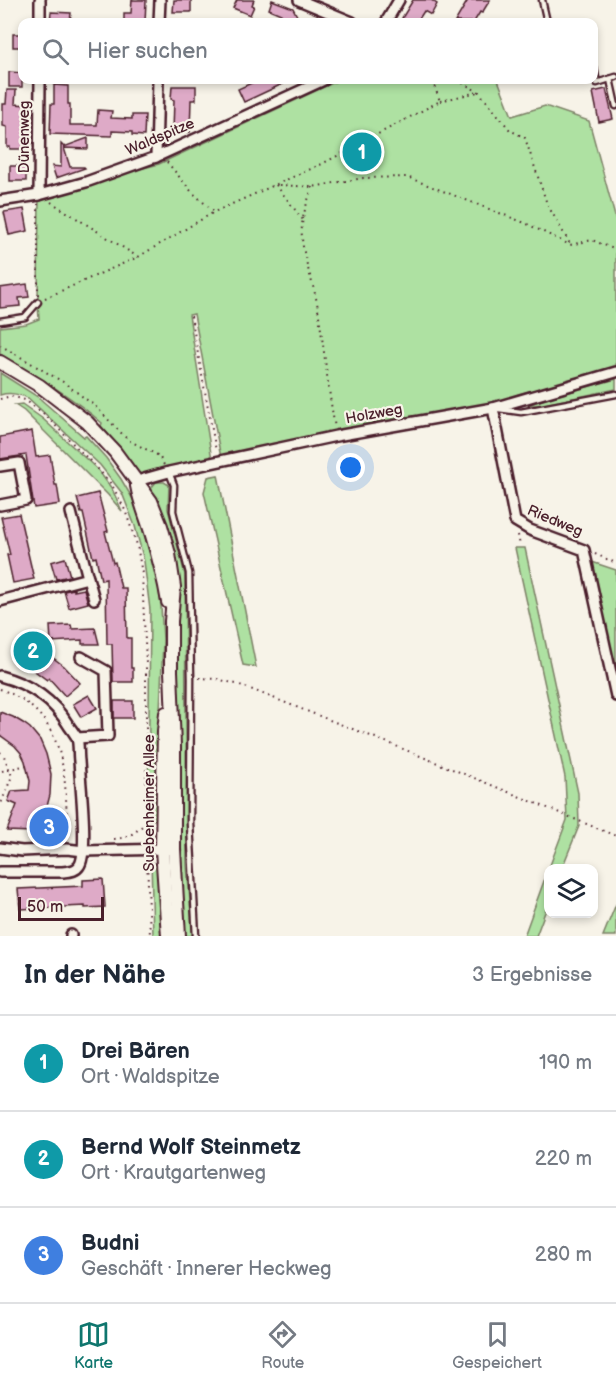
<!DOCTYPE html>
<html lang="de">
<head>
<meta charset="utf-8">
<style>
	:root { --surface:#fff; --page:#f2f2f3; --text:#1f2937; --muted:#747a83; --line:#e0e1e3; --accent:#0f766e }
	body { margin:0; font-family:"Balsamiq Sans",sans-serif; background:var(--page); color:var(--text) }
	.controls { position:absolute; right:18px; bottom:18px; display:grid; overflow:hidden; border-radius:12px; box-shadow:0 3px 9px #0003 }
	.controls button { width:54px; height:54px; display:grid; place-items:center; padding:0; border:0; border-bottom:2px solid var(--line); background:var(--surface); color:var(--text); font:30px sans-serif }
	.scale { position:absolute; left:18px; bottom:15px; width:86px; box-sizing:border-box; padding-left:6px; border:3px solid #4a1f2b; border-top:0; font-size:16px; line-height:21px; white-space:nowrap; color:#4a1f2b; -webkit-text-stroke:4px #f7f3e8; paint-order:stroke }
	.you { position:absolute; left:351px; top:468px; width:21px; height:21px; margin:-15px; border:4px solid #fff; border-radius:50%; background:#1a73e8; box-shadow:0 0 0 9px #1a73e833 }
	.badge { display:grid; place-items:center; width:39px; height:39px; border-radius:50%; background:var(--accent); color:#fff; font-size:20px; font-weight:700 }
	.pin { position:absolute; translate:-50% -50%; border:3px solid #fff; box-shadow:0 2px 6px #0006 }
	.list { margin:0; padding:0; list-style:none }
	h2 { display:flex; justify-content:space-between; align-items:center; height:78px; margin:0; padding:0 24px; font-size:26px }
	h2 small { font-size:20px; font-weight:400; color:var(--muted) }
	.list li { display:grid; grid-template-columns:39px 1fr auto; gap:18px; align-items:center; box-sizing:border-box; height:96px; padding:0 24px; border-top:2px solid var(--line) }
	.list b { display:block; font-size:22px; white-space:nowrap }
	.list p { margin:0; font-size:20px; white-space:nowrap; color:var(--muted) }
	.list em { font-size:20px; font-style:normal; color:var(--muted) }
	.icon { flex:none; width:33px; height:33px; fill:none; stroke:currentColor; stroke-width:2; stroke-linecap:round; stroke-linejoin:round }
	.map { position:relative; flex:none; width:616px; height:936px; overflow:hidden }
	.search { position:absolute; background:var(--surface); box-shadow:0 3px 9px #0003; left:18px; right:18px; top:18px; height:66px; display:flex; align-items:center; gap:15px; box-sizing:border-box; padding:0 21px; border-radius:12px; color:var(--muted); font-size:22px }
	.sheet { height:366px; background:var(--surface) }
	nav { display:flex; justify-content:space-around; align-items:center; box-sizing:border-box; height:84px; border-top:2px solid var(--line); background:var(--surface); font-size:16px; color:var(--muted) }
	nav a { display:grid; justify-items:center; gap:3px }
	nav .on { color:var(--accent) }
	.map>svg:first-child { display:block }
</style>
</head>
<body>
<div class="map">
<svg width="616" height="936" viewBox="0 0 616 936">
	<rect width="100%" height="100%" fill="#f7f3e8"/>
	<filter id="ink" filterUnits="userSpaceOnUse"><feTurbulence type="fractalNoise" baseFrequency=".0167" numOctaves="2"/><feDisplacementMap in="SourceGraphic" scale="12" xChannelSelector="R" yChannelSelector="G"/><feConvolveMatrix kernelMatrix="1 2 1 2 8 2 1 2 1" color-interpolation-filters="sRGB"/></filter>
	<g filter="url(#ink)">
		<!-- green -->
		<g fill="#aee1a2" stroke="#7c8066" stroke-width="1.5">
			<path d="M339 80H498L512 116 545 106 589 121 616 220V367L519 394 491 405 221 458 194 314 189 315 212 460 150 473 144 474 139 473 120 448 101 426 102 423C71 396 35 375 0 354V327L26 324 39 319 38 305 39 195 159 164Z"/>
			<path d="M0 373 38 397 84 437 86 436 106 458 121 479 134 501 157 577 161 606 163 640 160 711V752L158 820 148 819 150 610 144 561 135 526 122 493 100 465 28 398C18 394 10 392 0 395Z"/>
			<path d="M616 379V389L540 405H527L551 397Z"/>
			<path d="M22 404 43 419 98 470 112 489 122 511 108 495 24 411 15 405Z"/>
			<path d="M218 475 256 667 243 665 204 492 208 477Z"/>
			<path d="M156 482H164L169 485 168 509 185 575 187 866 193 936H182L175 675 177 599 150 495 152 487Z"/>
			<path d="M515 548H525L578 793 579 826 562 868H549L567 820 565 777Z"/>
			<path d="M592 562 616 570V673Z"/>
			<path d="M151 860 157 868 160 876 164 936H153Z"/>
			<path d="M548 870V904L536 936H524Z"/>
			<path d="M616 904V936H603Z"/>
		</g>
		<!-- building -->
		<g fill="#deaac7" stroke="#4a1f2b" stroke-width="1.5">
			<path d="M132 0H146L145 22H124V13H131Z"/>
			<path d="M174 0H191V12H173Z"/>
			<path d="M237 0H254L252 5 254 6 250 15 233 8Z"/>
			<path d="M272 0 293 8 300 22H285L281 14 269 9Z"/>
			<path d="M413 0H431L437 4 431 15 424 11 417 22H409L402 18Z"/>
			<path d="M468 0H490L482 13 480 12 474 22H455Z"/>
			<path d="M51 12 71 13 70 22H50Z"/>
			<rect x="13" y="34" width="9" height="13"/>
			<path d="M9 72 22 73V87H9Z"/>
			<path d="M258 80H291L244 102 238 89Z"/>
			<path d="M54 85 68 86V104H70V125H97L98 110 112 111 111 118 132 119V115H145L144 136 132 135V132L112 131V136L50 134 51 104H54Z"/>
			<path d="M172 86H196V100H191L190 132H173L174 100 171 99Z"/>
			<path d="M606 89 613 119 599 122 593 92Z"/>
			<path d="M7 90H16L15 104 27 105V149H10V147H7V127L3 126V104H6Z"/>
			<path d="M88 138V149L64 148 70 167H84L85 168 56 178 52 166 61 167V144L64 147Z"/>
			<rect x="10" y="166" width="16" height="15"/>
			<path d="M24 209 28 231 9 235 4 212Z"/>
			<path d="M27 284 29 297 19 298 20 306 0 308V288Z"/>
			<path d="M32 431 36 457 50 455 55 485H57L60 504 34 508 26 455 0 459V437Z"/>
			<path d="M98 493 108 531 105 532 113 563 115 562 121 588H126L127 638H131V668H133V682H113L112 644H107L106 579 101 580 96 557 93 558 83 513H81L77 498Z"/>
			<path d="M19 514 34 579 13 583 7 555H10L1 517Z"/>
			<path d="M65 558 70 576 56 579 51 562Z"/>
			<path d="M74 589V591L84 589 88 603 69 608 64 591Z"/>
			<path d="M71 625 72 629 95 628 99 644H82V640L51 642 50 626Z"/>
			<path d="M29 640 64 666 80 683 65 696 49 678 47 680 32 669 25 666 28 657 24 656Z"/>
			<path d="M89 695 97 708 81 717 73 704Z"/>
			<rect x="114" y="701" width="19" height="17"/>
			<path d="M0 712 13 717 23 723 30 728 40 740 46 754 51 774 50 795 46 810 54 812 55 837 33 838V832L7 831 17 805 8 801 12 791 29 790 30 781 25 761 21 753 15 746 0 735Z"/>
			<path d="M103 879 105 907 85 908V906L20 909 18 889 83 886V880Z"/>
		</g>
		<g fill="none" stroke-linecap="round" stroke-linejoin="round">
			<defs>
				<g id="lane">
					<path d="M542 0 547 22"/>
					<path d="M594 68 597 83 616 77"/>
					<path d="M610 79 616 106"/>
					<path d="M0 321 25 317 38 302"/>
					<path d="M499 409 521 412 616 394"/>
					<path d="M169 472 174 485 173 511 189 573 191 679 190 823 196 936"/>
				</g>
				<g id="street">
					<path d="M299 0 352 22"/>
					<path d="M40 22V0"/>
					<path d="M159 22 160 0"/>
					<path d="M386 22 399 0"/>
					<path d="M156 157 158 80"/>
					<path d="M39 195 40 80"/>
					<path d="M0 201 39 195 86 182 156 157 324 80"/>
					<path d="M493 408 515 521 530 530 584 550 616 696"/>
					<path d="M0 466 19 463 26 500 0 505"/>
					<path d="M136 482 144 479 169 472 336 436 493 408 616 372"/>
					<path d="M71 512 88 578"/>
					<path d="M0 601 88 578 94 599"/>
					<path d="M0 676C30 684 53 699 69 726 71 729 75 734 77 738 79 744 78 754 79 761 80 780 89 853 79 866 75 872 69 871 63 872H0"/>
					<path d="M77 738 108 736 106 671 81 657"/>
					<path d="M0 848 22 851 67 849 84 851 168 849"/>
					<path d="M71 935V936"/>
				</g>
				<g id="secondary">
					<path d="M0 362 40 386 87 422 115 452 151 501 161 526 169 554 174 587 171 621V671L174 746V849L179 936"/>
					<path d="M137 486C140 502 146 516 151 532 158 555 164 578 168 602"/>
					<path d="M166 713 164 731 162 849 168 936"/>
				</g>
			</defs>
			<!-- lane casing -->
			<use href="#lane" stroke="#4a1f2b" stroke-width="9"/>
			<!-- street casing -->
			<use href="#street" stroke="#4a1f2b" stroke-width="14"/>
			<!-- secondary casing -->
			<use href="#secondary" stroke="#4a1f2b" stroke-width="16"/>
			<!-- path -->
			<g stroke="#4a1f2b" stroke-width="2" stroke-dasharray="1.5 4.5" stroke-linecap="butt">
				<path d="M457 80 479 92 510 130 525 138 547 204 570 244"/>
				<path d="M440 101 478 92"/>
				<path d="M167 162 191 191 214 212"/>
				<path d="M276 185 303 220"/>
				<path d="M279 185 312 187 363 178 407 177 525 223 570 245 592 240 616 250"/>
				<path d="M312 187C309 198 305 208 303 218 297 249 314 279 318 309 324 349 328 388 335 428"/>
				<path d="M51 202 138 257"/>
				<path d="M38 295V204"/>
				<path d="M45 298 138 257 214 212 322 164 440 101 432 80"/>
				<path d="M191 316 216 451"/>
				<path d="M0 345 63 382 95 406 128 440 159 456 164 465"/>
				<path d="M0 399 11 396 25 400 44 414 98 469 112 485 125 510 137 545 142 574 146 664V839"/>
				<path d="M518 535 520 546"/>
				<path d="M595 554 616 563"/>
				<path d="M199 678 217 679 240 685 391 744 616 836"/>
				<path d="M0 689C68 714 66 777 67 838"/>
				<path d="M0 752 4 756 12 776 0 806"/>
				<path d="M2 771 27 765"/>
				<path d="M114 839C127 838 136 833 145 823H151"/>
				<path d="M147 859 150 936"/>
			</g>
			<!-- lane -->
			<use href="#lane" stroke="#f7f3e8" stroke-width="4.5"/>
			<!-- street -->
			<use href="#street" stroke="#f7f3e8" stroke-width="9"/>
			<!-- secondary -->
			<use href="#secondary" stroke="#f7f3e8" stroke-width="12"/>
		</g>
	</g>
	<g text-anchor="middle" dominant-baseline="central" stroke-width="4.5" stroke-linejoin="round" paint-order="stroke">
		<!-- street labels -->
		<g font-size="15" fill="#4a1f2b" stroke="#f7f3e8">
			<text transform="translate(24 137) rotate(-90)">Dünenweg</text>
			<text transform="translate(160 137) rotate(-23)">Waldspitze</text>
			<text transform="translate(374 414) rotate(-10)">Holzweg</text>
			<text transform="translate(555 521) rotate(23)">Riedweg</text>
			<text transform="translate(149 803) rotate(-90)">Suebenheimer Allee</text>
		</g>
	</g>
</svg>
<div class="controls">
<button><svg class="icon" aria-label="layers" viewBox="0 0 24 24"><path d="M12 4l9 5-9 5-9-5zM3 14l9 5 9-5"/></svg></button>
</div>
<div class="scale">50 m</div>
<div class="you"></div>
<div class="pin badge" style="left:362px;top:152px;background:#0f9aa8">1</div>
<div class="pin badge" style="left:33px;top:651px;background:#0f9aa8">2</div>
<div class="pin badge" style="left:49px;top:827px;background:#3f7fe0">3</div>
<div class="search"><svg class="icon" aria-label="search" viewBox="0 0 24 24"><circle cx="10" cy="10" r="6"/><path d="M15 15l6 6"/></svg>Hier suchen</div>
</div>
<section class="sheet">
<h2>In der Nähe<small>3 Ergebnisse</small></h2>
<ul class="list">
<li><span class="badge" style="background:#0f9aa8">1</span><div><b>Drei Bären</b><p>Ort · Waldspitze</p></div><em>190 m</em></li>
<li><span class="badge" style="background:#0f9aa8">2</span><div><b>Bernd Wolf Steinmetz</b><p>Ort · Krautgartenweg</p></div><em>220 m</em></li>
<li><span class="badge" style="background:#3f7fe0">3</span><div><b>Budni</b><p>Geschäft · Innerer Heckweg</p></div><em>280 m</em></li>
</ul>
</section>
<nav>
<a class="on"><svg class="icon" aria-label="map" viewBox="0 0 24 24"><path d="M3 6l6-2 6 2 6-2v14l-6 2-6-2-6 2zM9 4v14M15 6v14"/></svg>Karte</a>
<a><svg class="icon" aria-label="directions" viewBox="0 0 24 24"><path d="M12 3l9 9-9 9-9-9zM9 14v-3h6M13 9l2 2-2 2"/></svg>Route</a>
<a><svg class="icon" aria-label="saved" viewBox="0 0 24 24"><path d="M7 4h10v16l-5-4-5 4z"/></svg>Gespeichert</a>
</nav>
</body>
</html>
